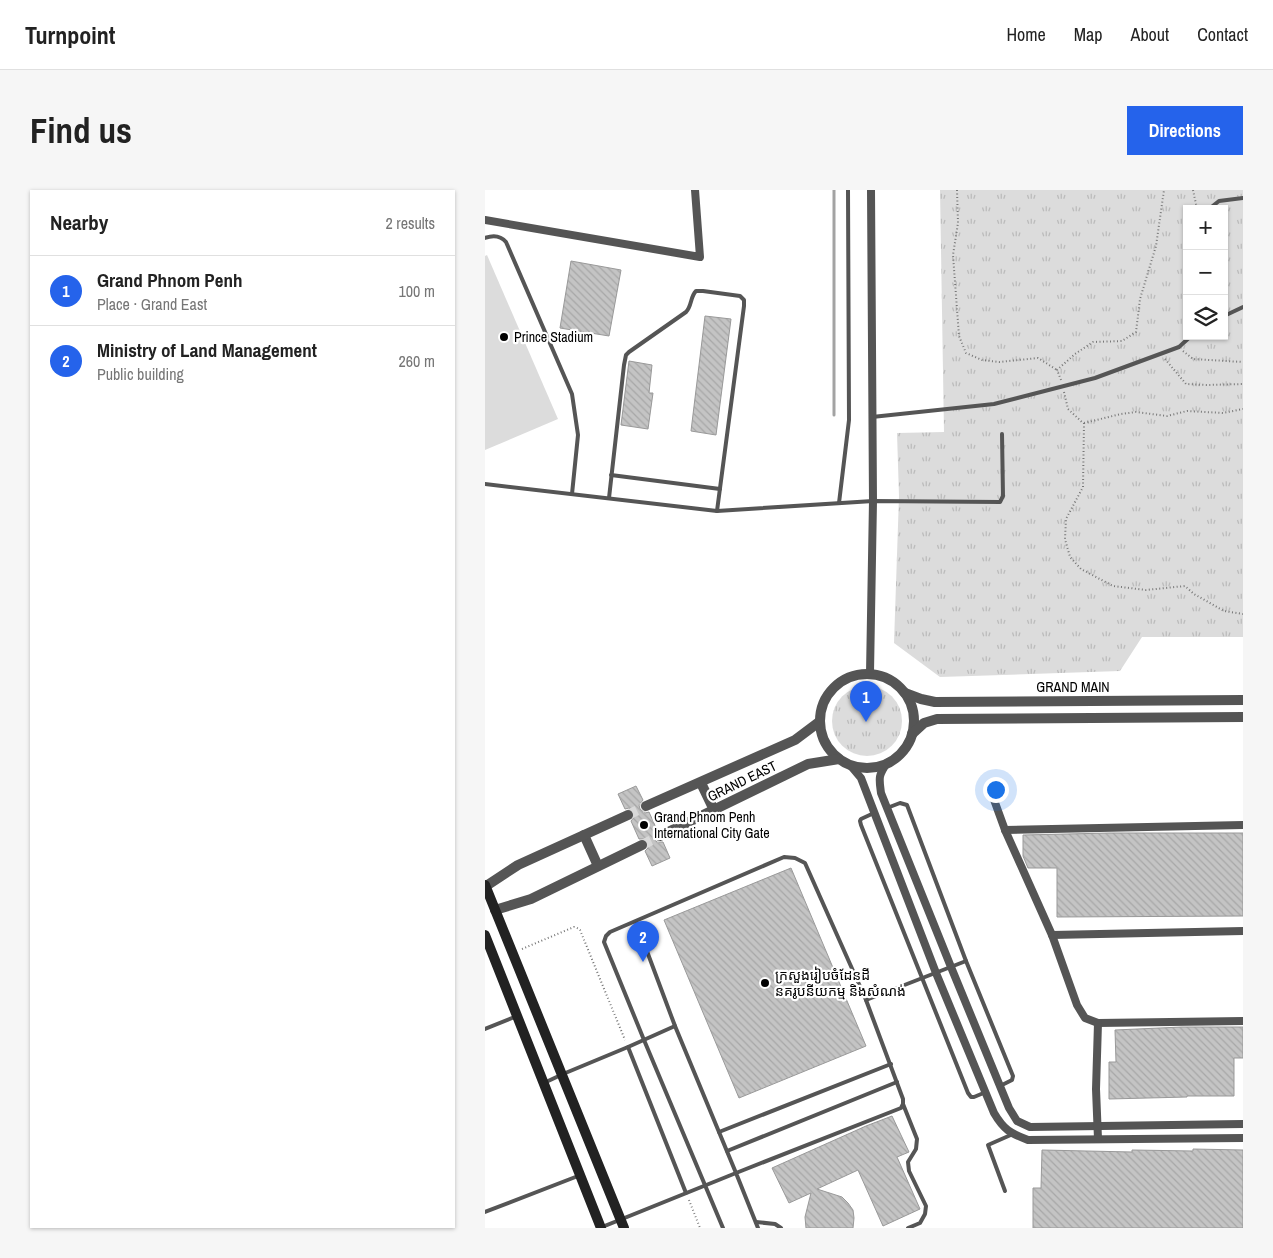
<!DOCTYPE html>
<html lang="en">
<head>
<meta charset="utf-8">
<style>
	:root { --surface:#fff; --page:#f6f6f6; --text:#222; --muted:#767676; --line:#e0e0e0; --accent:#2563eb }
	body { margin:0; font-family:"Archivo Narrow","Noto Sans Khmer",sans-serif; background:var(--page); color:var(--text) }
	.controls { position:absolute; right:15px; top:15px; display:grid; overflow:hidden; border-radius:0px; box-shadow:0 1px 4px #0004 }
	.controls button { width:45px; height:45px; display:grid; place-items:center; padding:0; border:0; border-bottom:1px solid var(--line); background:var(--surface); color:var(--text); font:25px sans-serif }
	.you { position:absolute; left:510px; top:599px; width:18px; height:18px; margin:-12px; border:4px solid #fff; border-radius:50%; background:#1a73e8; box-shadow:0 0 0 8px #1a73e833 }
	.badge { display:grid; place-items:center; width:32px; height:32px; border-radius:50%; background:var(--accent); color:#fff; font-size:16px; font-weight:700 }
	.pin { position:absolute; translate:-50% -41px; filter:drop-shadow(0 1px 2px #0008) }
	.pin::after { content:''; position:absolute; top:26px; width:18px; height:15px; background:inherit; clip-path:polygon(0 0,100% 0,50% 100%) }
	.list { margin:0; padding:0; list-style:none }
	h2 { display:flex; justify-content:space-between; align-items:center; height:65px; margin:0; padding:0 20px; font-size:21px }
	h2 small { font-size:16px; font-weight:400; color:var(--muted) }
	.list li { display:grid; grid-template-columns:32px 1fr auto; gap:15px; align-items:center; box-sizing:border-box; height:70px; padding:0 20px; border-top:1px solid var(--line) }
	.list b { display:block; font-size:19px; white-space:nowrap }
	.list p { margin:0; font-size:16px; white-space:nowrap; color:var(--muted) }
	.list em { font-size:16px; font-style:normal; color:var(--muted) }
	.icon { flex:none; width:28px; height:28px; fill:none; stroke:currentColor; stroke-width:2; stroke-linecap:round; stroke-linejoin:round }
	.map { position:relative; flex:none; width:758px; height:1038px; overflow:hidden; border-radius:0px }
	header { display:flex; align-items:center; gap:30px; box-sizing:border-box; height:70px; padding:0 25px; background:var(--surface); border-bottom:1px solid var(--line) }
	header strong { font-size:24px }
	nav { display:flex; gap:28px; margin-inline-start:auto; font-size:18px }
	.intro { display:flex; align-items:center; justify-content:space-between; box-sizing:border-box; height:120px; padding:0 30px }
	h1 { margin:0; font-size:35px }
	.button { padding:12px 22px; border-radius:0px; background:var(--accent); color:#fff; font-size:18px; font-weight:700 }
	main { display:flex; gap:30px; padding:0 30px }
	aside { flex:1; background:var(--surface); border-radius:0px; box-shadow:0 1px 4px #0004 }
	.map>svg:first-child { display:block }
</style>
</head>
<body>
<header>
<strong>Turnpoint</strong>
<nav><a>Home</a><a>Map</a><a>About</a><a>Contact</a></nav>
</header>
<div class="intro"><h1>Find us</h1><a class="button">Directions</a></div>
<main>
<aside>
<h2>Nearby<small>2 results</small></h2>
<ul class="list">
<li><span class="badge">1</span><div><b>Grand Phnom Penh</b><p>Place · Grand East</p></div><em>100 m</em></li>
<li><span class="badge">2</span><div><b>Ministry of Land Management</b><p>Public building</p></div><em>260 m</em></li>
</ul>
</aside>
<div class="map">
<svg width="758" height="1038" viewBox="0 0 758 1038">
	<defs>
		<pattern id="grass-tufts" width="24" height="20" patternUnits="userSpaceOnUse" patternTransform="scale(1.25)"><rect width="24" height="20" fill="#dcdcdc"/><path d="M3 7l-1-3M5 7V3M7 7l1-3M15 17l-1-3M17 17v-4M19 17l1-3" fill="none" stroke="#bbb"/></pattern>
		<pattern id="building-back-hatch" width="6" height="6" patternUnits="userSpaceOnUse" patternTransform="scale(1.25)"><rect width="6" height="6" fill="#c4c4c4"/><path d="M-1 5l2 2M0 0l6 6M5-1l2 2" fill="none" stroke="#a7a7a7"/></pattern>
	</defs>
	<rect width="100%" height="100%" fill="#fff"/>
	<!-- grass -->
	<g fill="url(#grass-tufts)" fill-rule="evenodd">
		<path d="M455 0H758V447H657L635 481 455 487 409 453 414 306 412 243 459 242ZM702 19H739V146H702Z"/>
		<circle cx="382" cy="531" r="35"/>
	</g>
	<!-- garden -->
	<path fill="#dcdcdc" d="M2 65 73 229 0 260V66Z"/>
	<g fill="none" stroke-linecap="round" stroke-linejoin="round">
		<!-- stream -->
		<path stroke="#a3a3a3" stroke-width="3" d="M349 225V0"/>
	</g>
	<!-- building -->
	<g fill="url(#building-back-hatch)" stroke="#999">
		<path d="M86 71 136 80 124 146 75 138Z"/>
		<path d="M220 126 246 129 231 245 206 241Z"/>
		<path d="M144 171 167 175 164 203H168L163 239 136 235Z"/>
		<path d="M151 596 158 610 154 615 155 619 160 623 164 622 172 640 169 643V649L172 652H178L185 668 167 676 160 661 163 658V652L160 649H154L146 631 150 626 149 622 144 618 140 619 133 604Z"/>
		<path d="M625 643H758V726L572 727V678H543L538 666V645Z"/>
		<path d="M306 678 381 856 254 908 179 730Z"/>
		<path d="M697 837H758V868H749V906H702V907L624 909V872H631L630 840Z"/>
		<path d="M407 926 424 962 412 967 435 1019 398 1036 373 980 332 999 357 1007 363 1013 368 1020 369 1028 368 1038H321L320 1027 326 1003 304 1013 287 978 381 936Z"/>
		<path d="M708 959 758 960V1038H548V998H556L557 960 647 962V960L708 961Z"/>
	</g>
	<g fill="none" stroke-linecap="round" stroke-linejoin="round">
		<!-- tertiary-tunnel -->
		<g stroke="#d9d9d9" stroke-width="10" stroke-dasharray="10 5" stroke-linecap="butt">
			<path d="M143 625 161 616"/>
			<path d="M157 655 175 646"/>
		</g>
		<!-- path -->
		<g stroke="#777" stroke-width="2" stroke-dasharray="1 2.5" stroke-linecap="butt">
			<path d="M472 0 473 33 468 65 474 146 481 163 497 170 514 172 553 168 572 180"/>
			<path d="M708 0 711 14 713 19"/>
			<path d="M698 161 708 169 758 172"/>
			<path d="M680 169 701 194 721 195 758 194"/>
			<path d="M576 190 572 180 590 164 608 152 637 151 651 142 655 109 671 56 679 0"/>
			<path d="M579 202 583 219 598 233"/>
			<path d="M599 233 598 297 581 329 580 349 585 367 596 379 628 396 661 400 700 396 709 404 739 421 758 424"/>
			<path d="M599 233 636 224 651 222 682 226 702 221 738 223 758 219"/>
			<path d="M37 759 89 737 92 738 95 740 140 850"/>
			<path d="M204 1010 215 1038"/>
		</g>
		<!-- service -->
		<g stroke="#555" stroke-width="4">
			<path d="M724 19 734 11 758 8"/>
			<path d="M0 48C8 45 15 45 21 52L87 204 93 245 87 304"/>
			<path d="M739 126 758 117"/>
			<path d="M387 227 509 214 610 188 694 157 706 146"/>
			<path d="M126 285 235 299"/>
			<path d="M0 294 232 321 388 311 515 312 518 306 517 244"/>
			<path d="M124 308 139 175 141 165 144 162 201 122C207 116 205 107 211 101H218L255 106 259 110V116L232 321"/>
			<path d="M354 313 364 230 363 0"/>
			<path d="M402 618 415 613 422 615 481 771 528 886 527 890 515 896"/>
			<path d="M389 623 376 629 375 631 376 635 483 903 486 907H489L501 902"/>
			<path d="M151 732 190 836"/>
			<path d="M381 810 481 771"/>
			<path d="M0 839 32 826"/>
			<path d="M143 857 201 1003"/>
			<path d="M61 892 78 884 143 857 190 836 251 983 117 1037"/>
			<path d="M418 914 432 949 431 959 423 972 424 981 441 1016 440 1024 435 1033 423 1038"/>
			<path d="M234 942 406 874"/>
			<path d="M242 961 412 892"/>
			<path d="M520 1001 503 955 528 944"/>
			<path d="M0 1022 93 986"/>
			<path d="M271 1032 290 1034 296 1038"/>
			<path d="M238 1038 159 850 119 752 121 746 125 742 299 667 310 668 320 673 381 810 418 909V914L416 918 251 983 273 1038"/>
		</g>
		<!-- minor -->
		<g stroke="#555" stroke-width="8">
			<path d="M0 30 215 67 210 0"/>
			<path d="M385 483 388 311 386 0"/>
			<path d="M402 573C393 586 394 588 396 603L466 777 524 918 532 931 545 937 758 934"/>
			<path d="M365 575 376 588 451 783 509 923C519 940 525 943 543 950L758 948"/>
			<path d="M508 607 520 640 567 745 592 815 600 828 613 833 758 831"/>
			<path d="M520 640 758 635"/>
			<path d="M567 745 758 741"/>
			<path d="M613 833 611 899 613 949"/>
		</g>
		<!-- tertiary -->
		<g stroke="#555" stroke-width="10">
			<circle cx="382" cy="531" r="47"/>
			<path d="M420 503 436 509 450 512 758 510"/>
			<path d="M427 544 439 533 452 529 758 527"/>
			<path d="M216 593 229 620"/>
			<path d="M161 616 310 550 334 532"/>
			<path d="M99 645 113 676"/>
			<path d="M175 646 323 574 354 569"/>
			<path d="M1 696 33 675 143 625"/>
			<path d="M10 720 46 709 157 655"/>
		</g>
		<!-- secondary -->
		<g stroke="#222" stroke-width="10">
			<path d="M0 695 139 1038"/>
			<path d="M0 745 116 1038"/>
		</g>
	</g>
	<!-- markers -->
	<g fill="#000" stroke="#fff" stroke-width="2">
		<circle cx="19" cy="147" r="5"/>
		<circle cx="159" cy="635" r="5"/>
		<circle cx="280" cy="793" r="5"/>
	</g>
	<g text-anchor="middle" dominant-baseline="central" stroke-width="4.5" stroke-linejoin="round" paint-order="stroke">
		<!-- poi labels -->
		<g font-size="14" fill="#000" stroke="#fff" text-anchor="start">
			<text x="29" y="147">Prince Stadium</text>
			<text x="169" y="627">Grand Phnom Penh<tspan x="169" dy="16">International City Gate</tspan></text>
			<text x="290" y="785">ក្រសួងរៀបចំដែនដី<tspan x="290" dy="16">នគរូបនីយកម្ម និងសំណង់</tspan></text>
		</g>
		<!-- street labels -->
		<g font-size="14" fill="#000" stroke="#fff">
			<text x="588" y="497">GRAND MAIN</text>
			<text transform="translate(257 591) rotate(-26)">GRAND EAST</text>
		</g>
	</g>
</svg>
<div class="controls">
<button>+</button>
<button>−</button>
<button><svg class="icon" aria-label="layers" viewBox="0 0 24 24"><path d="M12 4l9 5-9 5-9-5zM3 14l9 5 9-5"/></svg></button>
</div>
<div class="you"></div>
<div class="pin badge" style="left:381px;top:532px">1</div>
<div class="pin badge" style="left:158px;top:772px">2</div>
</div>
</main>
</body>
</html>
